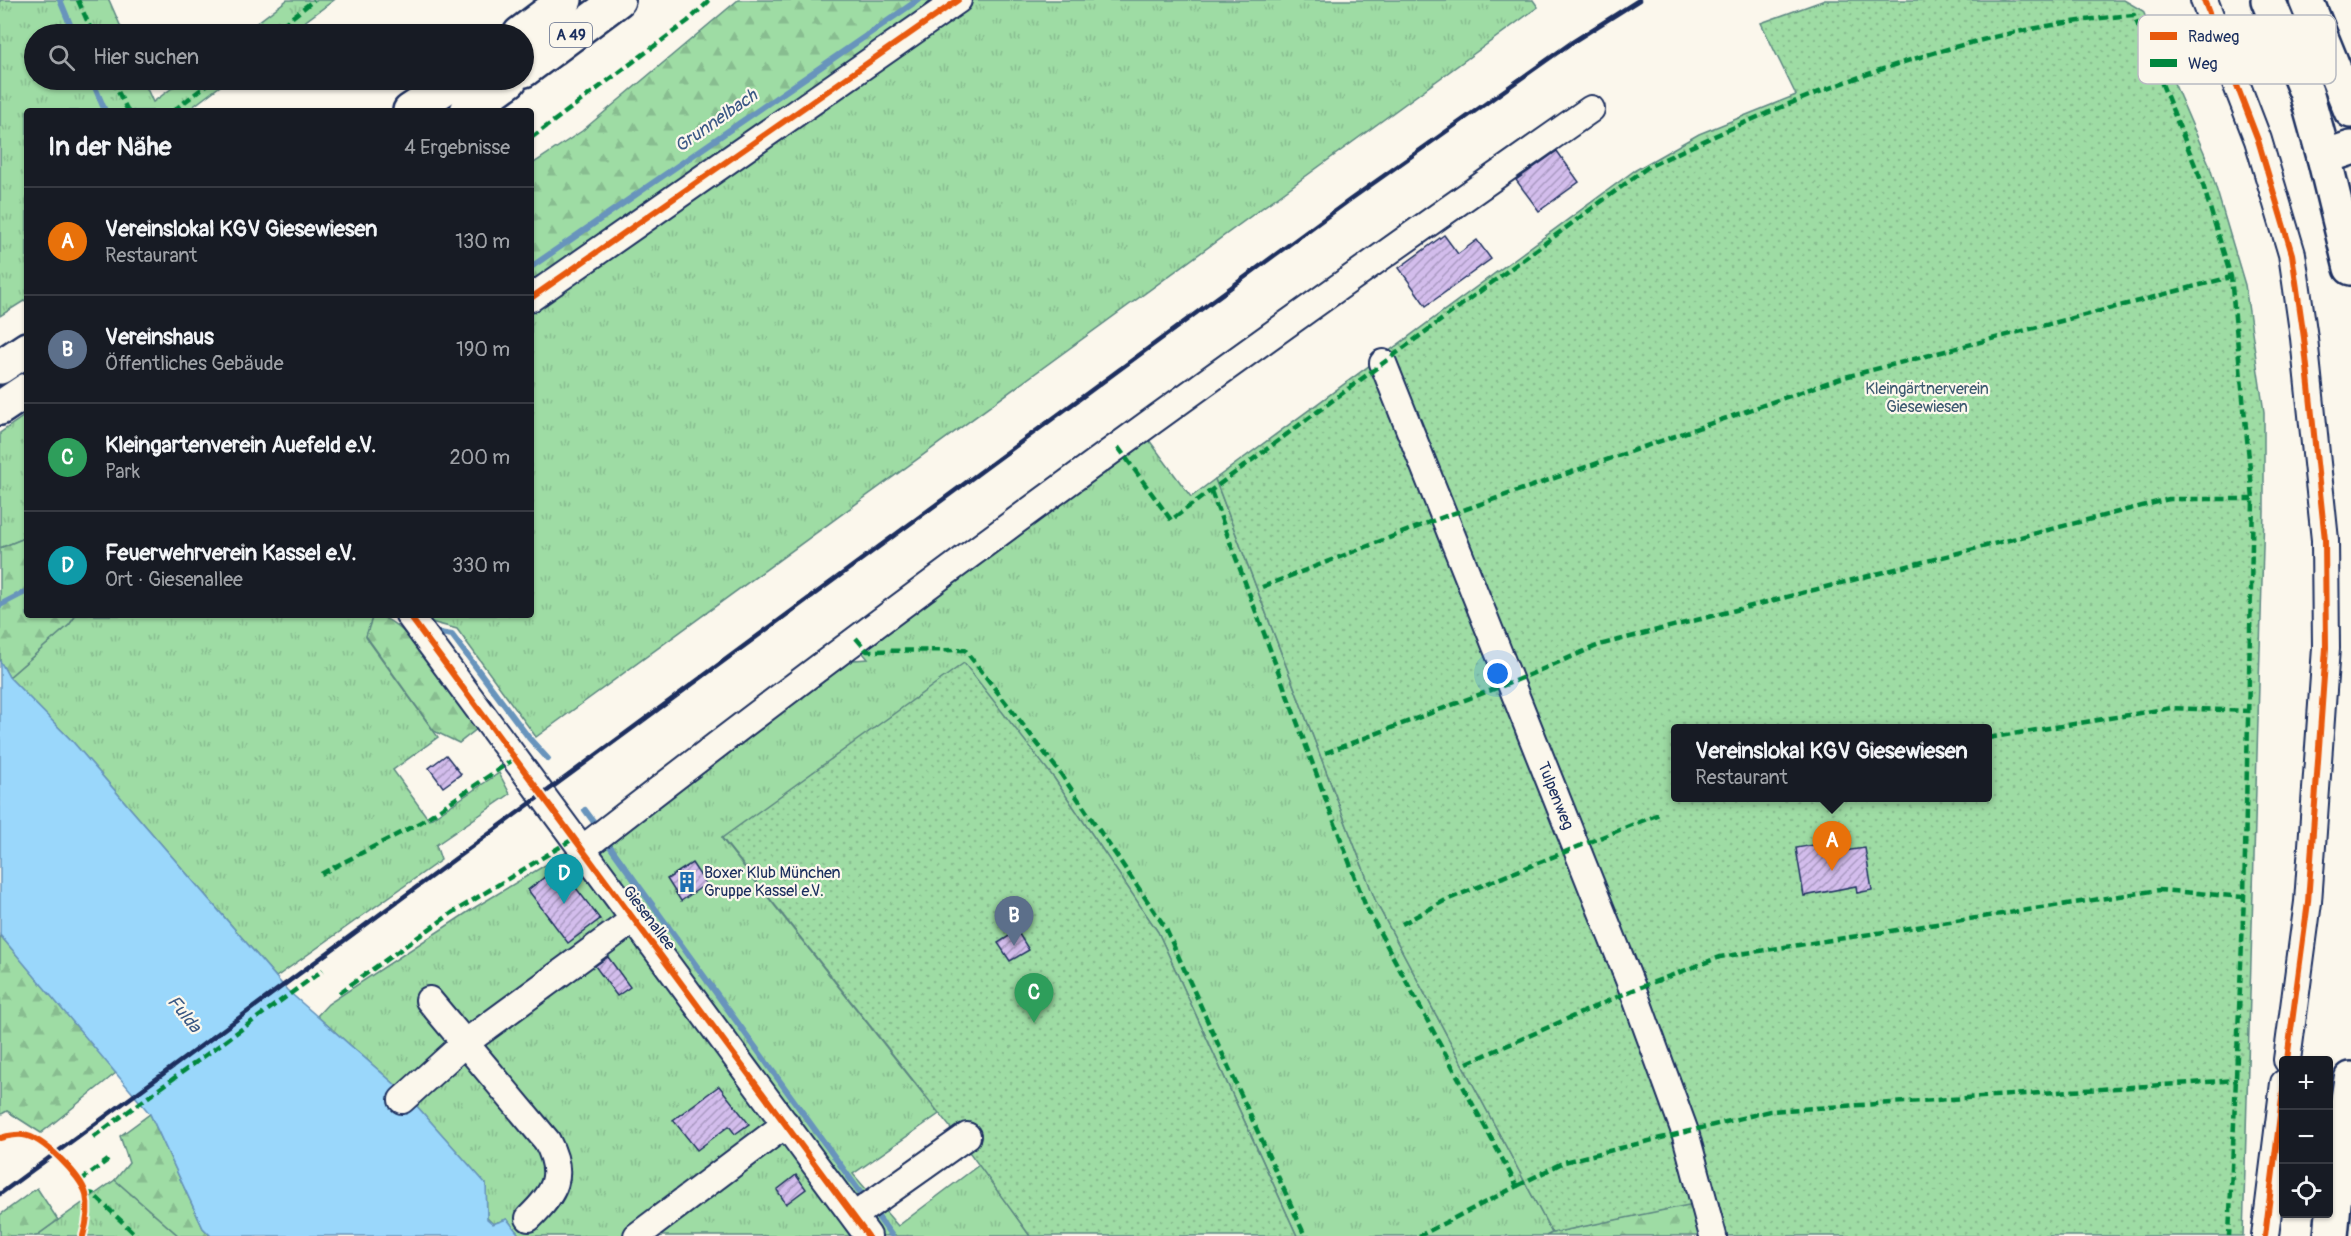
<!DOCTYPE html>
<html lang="de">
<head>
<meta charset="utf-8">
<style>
	:root { --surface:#171b24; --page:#20242c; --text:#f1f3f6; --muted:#9ea1a6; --line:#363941; --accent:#1f6fb2 }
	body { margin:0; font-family:Pangolin,sans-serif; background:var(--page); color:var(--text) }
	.controls { position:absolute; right:18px; bottom:18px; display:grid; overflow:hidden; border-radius:6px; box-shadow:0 2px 4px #0004 }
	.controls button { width:54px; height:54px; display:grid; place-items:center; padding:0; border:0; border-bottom:2px solid var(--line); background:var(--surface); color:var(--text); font:30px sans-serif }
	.you { position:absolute; left:1498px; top:674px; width:21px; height:21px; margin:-15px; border:4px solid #fff; border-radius:50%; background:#1a73e8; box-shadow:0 0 0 9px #1a73e833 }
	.badge { display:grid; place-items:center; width:39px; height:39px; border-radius:50%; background:var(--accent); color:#fff; font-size:20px; font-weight:700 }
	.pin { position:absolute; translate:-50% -50px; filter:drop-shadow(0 2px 3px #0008) }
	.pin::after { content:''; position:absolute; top:32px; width:21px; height:18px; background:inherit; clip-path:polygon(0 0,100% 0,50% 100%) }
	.popup { position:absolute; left:1671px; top:724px; width:321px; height:78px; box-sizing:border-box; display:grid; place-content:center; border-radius:6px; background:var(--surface); filter:drop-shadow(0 2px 4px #0005); font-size:20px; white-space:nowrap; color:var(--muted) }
	.popup b { font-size:22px; color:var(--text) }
	.popup::after { content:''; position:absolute; left:50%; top:100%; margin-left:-12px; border:12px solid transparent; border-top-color:var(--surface) }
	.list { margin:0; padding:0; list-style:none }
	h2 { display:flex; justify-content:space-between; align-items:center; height:78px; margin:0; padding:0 24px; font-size:26px }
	h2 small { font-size:20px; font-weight:400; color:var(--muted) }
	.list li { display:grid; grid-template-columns:39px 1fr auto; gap:18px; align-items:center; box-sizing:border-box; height:108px; padding:0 24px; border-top:2px solid var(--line) }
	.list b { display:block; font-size:22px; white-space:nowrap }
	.list p { margin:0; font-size:20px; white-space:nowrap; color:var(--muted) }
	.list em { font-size:20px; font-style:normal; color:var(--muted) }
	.icon { flex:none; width:33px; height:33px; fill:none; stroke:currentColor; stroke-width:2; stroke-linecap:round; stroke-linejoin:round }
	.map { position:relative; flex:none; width:2351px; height:1236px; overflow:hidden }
	.search { position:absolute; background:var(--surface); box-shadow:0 2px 4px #0004; left:24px; top:24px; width:510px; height:66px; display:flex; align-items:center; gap:15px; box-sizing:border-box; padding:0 21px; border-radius:33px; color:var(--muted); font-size:22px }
	.panel { position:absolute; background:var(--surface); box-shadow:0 2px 4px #0004; left:24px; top:108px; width:510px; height:510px; border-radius:6px }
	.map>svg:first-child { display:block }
</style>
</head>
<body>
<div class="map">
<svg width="2351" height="1236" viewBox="0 0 2351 1236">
	<defs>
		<pattern id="grass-tufts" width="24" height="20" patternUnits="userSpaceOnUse" patternTransform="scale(1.5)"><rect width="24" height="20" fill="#9edca4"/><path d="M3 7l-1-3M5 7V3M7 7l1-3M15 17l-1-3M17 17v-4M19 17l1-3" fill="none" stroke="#88bd90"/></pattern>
		<pattern id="forest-firs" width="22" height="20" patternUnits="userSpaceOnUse" patternTransform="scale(1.5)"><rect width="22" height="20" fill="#9edca4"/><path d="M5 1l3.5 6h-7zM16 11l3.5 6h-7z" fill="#88bd90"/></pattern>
		<pattern id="park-dots" width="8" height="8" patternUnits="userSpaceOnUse" patternTransform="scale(1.5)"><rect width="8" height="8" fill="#9edca4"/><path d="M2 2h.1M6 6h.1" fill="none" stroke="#88bd90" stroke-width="1.8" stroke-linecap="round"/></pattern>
		<pattern id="building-hatch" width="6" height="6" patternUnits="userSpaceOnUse" patternTransform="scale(1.5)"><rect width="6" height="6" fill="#d3bdec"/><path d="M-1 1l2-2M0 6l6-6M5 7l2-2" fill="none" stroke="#aa9ac2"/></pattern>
	</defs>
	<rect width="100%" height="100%" fill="#fbf7ec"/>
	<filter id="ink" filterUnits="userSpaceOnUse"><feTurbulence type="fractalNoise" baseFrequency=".0167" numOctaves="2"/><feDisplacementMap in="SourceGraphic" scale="12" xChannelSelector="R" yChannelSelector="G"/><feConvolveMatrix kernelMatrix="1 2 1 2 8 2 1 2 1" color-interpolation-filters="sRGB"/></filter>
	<g filter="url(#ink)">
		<!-- grass -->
		<g fill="url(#grass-tufts)" stroke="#5c8681" stroke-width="1.5">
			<path d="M0 0H109L124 34H34V80H143L153 102 183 80H228L187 111H27V299L0 316Z"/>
			<path d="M287 0H334L288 34H242Z"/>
			<path d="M974 0H1533L1538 7 536 737 457 629 431 622 427 615H531V306Z"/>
			<path d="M27 414V537L0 548V433Z"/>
			<path d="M1146 436 1191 497 1215 479 1376 902 1552 1233 1546 1236H1297L1158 932 1054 778 722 839 939 1114 853 1174 898 1226 979 1165 1030 1236H520L507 1219 493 1224 487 1218 486 1184 407 1095 317 1016 328 1004 474 908 567 852 838 661 868 659 858 647Z"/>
			<path d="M76 615H373L366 637 438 737 393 770 429 820 499 773 510 794 436 845 441 860 276 977 73 742 9 677 69 625Z"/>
			<path d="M115 1180 179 1236H36Z"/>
		</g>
		<!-- forest -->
		<g fill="url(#forest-firs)" stroke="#5c8681" stroke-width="1.5">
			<path d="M738 0H938L531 284V165L582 131Z"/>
			<path d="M27 537V615H76L69 625 9 677 0 661V548Z"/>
			<path d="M373 615C406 615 459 702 478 728L459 743 434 731 366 636Z"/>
			<path d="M0 935 116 1073 41 1133 7 1111 0 1115Z"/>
			<path d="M150 1114 203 1228 211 1236H179L115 1180 129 1163 120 1136Z"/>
			<path d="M37 1188 58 1220 36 1236H0V1215Z"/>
			<path d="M1699 1202 1706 1236H1546L1552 1233Z"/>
		</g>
		<!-- park -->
		<g fill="url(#park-dots)" stroke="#5c8681" stroke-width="1.5" fill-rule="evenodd">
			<path d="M1825 0H2124L2143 11 2209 164 2245 285 2264 412V512L2243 1236H1706L1699 1203 1552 1233 1376 902 1215 479 1634 171 1699 134 1796 95 1761 23ZM1676 728H1988V798H1676Z"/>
			<path d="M964 663 1054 778 1158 932 1297 1236H1030L970 1153C960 1149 952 1139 950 1127L722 838Z"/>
		</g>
		<!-- water -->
		<path fill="#9ad7fb" stroke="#6794bc" stroke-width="1.5" d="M0 661 9 677 73 742 287 990 407 1095 486 1184 487 1219 493 1224 507 1219 520 1236H211L203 1228 150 1114 0 935Z"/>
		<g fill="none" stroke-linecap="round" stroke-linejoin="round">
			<!-- stream -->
			<g stroke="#6794bc" stroke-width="6">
				<path d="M60 0 74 34"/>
				<path d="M92 80 105 111"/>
				<path d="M531 267 918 0"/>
				<path d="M0 605 27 591"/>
				<path d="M440 633 452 635 529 738 548 759"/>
				<path d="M585 810 599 829"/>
				<path d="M604 838 865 1199"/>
				<path d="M873 1210 892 1236"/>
			</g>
		</g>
		<!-- building -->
		<g fill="url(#building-hatch)" stroke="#1b2f5e" stroke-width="1.5">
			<path d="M1557 151 1579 182 1539 211 1516 180Z"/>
			<path d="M1444 235 1458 254 1477 240 1491 259 1426 306 1399 268Z"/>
			<path d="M446 755 461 774 443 787 429 768Z"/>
			<path d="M1842 840 1844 851 1865 848 1872 890 1857 893 1856 886 1804 896 1796 848Z"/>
			<path d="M692 863 706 884 681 901 667 879Z"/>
			<path d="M559 866 600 919 568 943 528 890Z"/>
			<path d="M1017 931 1029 950 1010 961 998 943Z"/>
			<path d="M608 957 630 987 617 996 595 966Z"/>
			<path d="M719 1086 749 1124 735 1134 729 1126 697 1150 673 1120Z"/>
			<path d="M796 1175 806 1189 786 1204 777 1190Z"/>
		</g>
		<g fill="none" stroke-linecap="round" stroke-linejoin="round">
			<defs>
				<g id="minor">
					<path d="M2204 0 2258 140 2292 254 2304 338 2325 540 2326 648 2308 902 2287 1060"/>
					<path d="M531 298 958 0"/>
					<path id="s1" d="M1383 363 1633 990 1685 1132 1713 1236"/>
					<path d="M409 615 868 1236"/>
					<path d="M581 850C910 593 1249 348 1591 109"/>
					<path d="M429 1000 547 1141C565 1175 556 1192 529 1218"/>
					<path d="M402 1100 465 1043 633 920"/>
					<path d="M854 1216 967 1136"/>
					<path d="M637 1236 786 1124"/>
					<path d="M2265 1236 2284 1083"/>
				</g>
				<g id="major">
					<path d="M2351 148 2324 157 2351 268"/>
					<path d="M2331 1236 2336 1181 2351 1079"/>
				</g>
				<g id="highway">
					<path d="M2268 0 2306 92 2324 157"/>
					<path d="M2306 0 2351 111"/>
					<path d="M520 34 565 0"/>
					<path d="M524 70 618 0"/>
					<path d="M410 111 457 80"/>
					<path d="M467 111 510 80"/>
					<path d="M0 367 27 349"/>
					<path d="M0 408 27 390"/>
				</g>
			</defs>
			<!-- minor casing -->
			<use href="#minor" stroke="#1b2f5e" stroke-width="30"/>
			<!-- major casing -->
			<use href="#major" stroke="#1b2f5e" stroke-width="38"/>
			<!-- highway casing -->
			<use href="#highway" stroke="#1b2f5e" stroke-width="38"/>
			<!-- minor -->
			<use href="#minor" stroke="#fbf7ec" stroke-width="26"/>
			<!-- major -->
			<use href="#major" stroke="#fbf7ec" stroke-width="33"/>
			<!-- highway -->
			<use href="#highway" stroke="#fbf7ec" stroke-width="33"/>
			<!-- rail -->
			<path stroke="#1b2f5e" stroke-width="4.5" d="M0 1194 1351 199 1571 43 1639 0"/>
			<!-- quiet -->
			<g stroke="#00873e" stroke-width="4.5" stroke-dasharray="9 4.5" stroke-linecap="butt">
				<path d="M78 0 93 34"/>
				<path d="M271 34 314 0"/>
				<path d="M112 80 128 111"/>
				<path d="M173 111 213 80"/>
				<path d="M531 138 688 21 710 0"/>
				<path d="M1118 447 1171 520 1648 167C1800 94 1964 28 2134 15L2203 185 2231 277 2253 499 2244 897 2229 1236"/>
				<path d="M1211 491 1366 907 1517 1186 1419 1236"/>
				<path d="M1262 587 1443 517 1841 378 2231 277"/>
				<path d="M856 638 867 651 965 650 1061 774 1165 927 1305 1236"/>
				<path d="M1988 738 2171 708 2250 711"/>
				<path d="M1325 753 1510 683 1599 645 2169 499H2253"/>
				<path d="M321 874 421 822 514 759"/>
				<path d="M1402 924 1446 900 1659 814"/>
				<path d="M339 993 452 913 573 839"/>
				<path d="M1467 1063 1633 990 1720 957 2159 890 2244 897"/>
				<path d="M93 1137 323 970"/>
				<path d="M80 1181 108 1160"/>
				<path d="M1517 1186 1564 1162 1770 1111 2237 1080"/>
				<path d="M85 1192 93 1194 137 1236"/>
			</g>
			<defs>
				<g id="cycleway">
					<path d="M2204 0 2258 140 2292 254 2304 338 2325 540 2326 648 2308 902 2287 1060"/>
					<path d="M531 298 958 0"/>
					<path d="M409 615 868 1236"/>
					<path d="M0 1138C8 1136 15 1134 23 1135 43 1137 81 1176 86 1194 89 1208 87 1223 83 1236"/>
					<path d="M2265 1236 2284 1083"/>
				</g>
			</defs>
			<!-- cycleway casing -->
			<use href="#cycleway" stroke="#fbf7ec" stroke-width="10"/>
			<!-- cycleway -->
			<use href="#cycleway" stroke="#e8590c" stroke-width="6"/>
		</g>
	</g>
	<!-- icons -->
	<defs>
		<symbol id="building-bare" viewBox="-9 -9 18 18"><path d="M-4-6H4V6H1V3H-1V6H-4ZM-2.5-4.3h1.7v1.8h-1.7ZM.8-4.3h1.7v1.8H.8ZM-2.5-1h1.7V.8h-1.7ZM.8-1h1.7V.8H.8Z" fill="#1f6fb2" stroke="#fbf7ec" stroke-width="2.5" paint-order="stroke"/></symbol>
	</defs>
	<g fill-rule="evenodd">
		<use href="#building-bare" x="672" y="867" width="30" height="30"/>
	</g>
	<g text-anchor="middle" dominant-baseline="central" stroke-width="4.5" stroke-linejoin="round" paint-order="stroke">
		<!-- shield labels -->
		<rect fill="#fbf7ec" stroke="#5e6b89" stroke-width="1.5" x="550" y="23" width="42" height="24" rx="4.5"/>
		<g font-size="15" font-weight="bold" fill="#1b2f5e">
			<text x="571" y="35">A 49</text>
		</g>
		<!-- park labels -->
		<g font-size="16" fill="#3c5a70" stroke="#fbf7ec">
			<text x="1927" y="389">Kleingärtnerverein<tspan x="1927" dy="18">Giesewiesen</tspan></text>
		</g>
		<!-- street labels -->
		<g font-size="16" fill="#1b2f5e" stroke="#fbf7ec">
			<text stroke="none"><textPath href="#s1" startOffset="466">Tulpenweg</textPath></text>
			<text transform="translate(649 918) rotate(53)">Giesenallee</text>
		</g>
		<!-- poi labels -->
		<g font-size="16" fill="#1b2f5e" stroke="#fbf7ec" text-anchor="start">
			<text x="704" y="873">Boxer Klub München<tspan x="704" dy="18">Gruppe Kassel e.V.</tspan></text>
		</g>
		<!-- water labels -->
		<g font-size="18" font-style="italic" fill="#3b5985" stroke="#fbf7ec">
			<text transform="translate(716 121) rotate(-35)">Grunnelbach</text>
			<text transform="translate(184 1014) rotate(51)">Fulda</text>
		</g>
	</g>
	<!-- legend -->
	<rect x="2138" y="15" width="198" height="69" rx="9" fill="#fbf7ec" stroke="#b8bbc1" stroke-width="1.5"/>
	<rect x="2150" y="32" width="27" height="8" fill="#e8590c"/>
	<rect x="2150" y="59" width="27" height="8" fill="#00873e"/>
	<g font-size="16" fill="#1b2f5e">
		<text x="2188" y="42">Radweg</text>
		<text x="2188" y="69">Weg</text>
	</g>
</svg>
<div class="controls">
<button>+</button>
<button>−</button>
<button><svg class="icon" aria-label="locate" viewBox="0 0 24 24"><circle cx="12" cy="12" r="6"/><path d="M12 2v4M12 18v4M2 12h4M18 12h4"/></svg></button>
</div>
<div class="you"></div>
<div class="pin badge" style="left:1832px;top:871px;background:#e8710a">A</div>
<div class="popup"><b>Vereinslokal KGV Giesewiesen</b>Restaurant</div>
<div class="pin badge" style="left:1014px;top:946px;background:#5c6f8a">B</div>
<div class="pin badge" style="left:1034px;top:1023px;background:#2e9e5b">C</div>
<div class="pin badge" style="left:564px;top:904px;background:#0f9aa8">D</div>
<div class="search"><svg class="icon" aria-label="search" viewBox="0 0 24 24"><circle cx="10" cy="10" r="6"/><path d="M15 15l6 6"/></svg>Hier suchen</div>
<section class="panel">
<h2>In der Nähe<small>4 Ergebnisse</small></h2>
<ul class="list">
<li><span class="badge" style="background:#e8710a">A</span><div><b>Vereinslokal KGV Giesewiesen</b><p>Restaurant</p></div><em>130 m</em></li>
<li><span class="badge" style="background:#5c6f8a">B</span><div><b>Vereinshaus</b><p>Öffentliches Gebäude</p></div><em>190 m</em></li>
<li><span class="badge" style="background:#2e9e5b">C</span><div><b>Kleingartenverein Auefeld e.V.</b><p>Park</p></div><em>200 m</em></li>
<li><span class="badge" style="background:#0f9aa8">D</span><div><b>Feuerwehrverein Kassel e.V.</b><p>Ort · Giesenallee</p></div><em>330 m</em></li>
</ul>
</section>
</div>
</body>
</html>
